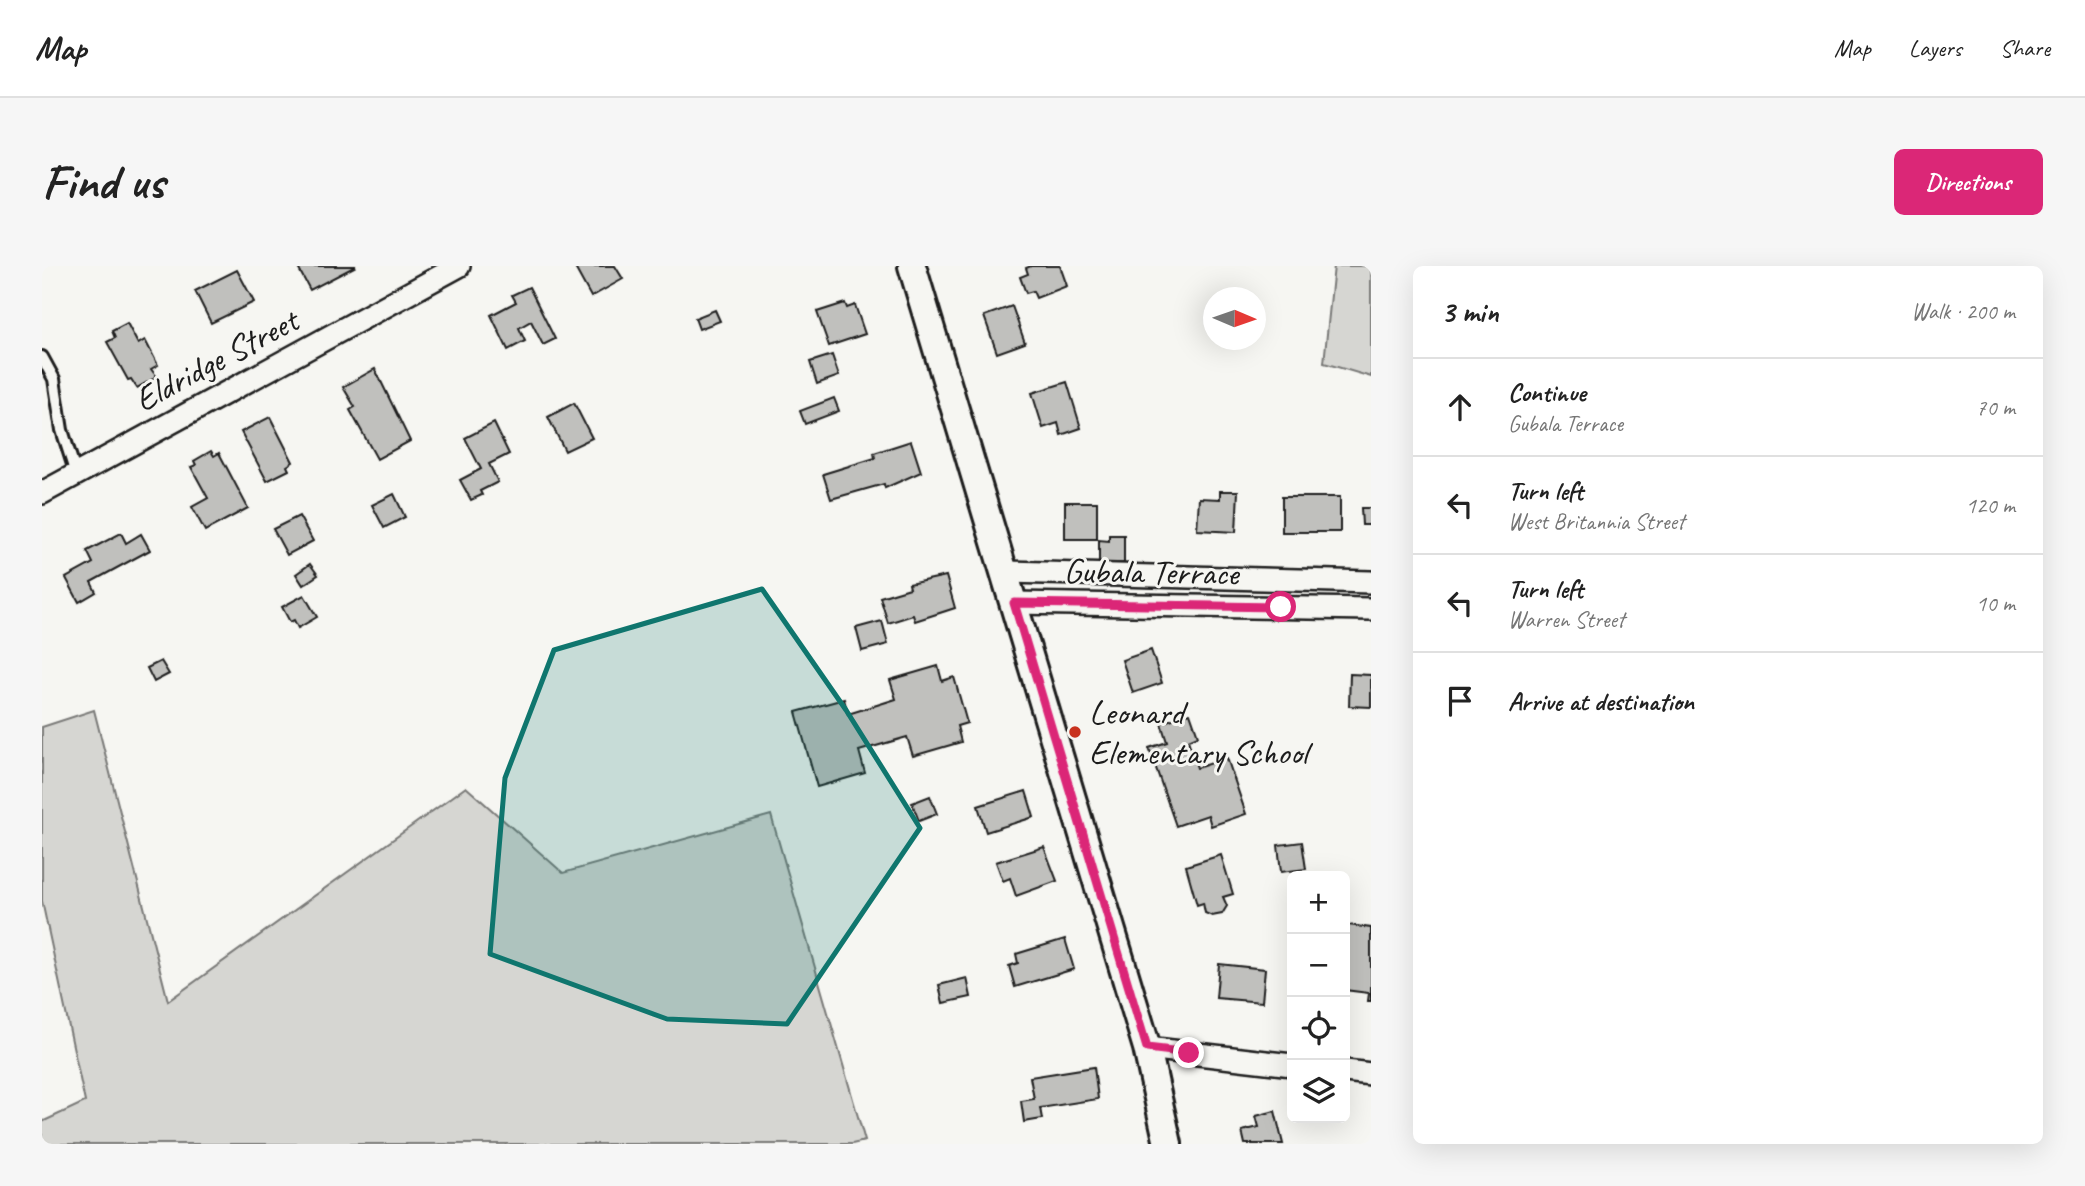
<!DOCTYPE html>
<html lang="en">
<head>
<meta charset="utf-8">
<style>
	:root { --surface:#fff; --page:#f6f6f6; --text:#222; --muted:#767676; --line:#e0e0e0; --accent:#db2777 }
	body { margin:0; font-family:Caveat,sans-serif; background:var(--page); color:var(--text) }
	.controls { position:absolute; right:21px; bottom:21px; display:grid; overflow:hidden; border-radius:10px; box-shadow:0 7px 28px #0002 }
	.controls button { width:63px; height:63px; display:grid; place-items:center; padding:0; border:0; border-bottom:2px solid var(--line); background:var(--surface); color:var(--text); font:35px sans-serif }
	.compass { position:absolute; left:1161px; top:21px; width:63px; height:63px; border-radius:50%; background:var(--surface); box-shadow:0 7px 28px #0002; rotate:92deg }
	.stop { position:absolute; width:21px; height:21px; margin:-16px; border:5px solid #db2777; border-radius:50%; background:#fff }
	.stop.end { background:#db2777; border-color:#fff; box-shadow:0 2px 7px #0008 }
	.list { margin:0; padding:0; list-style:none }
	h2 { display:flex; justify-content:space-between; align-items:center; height:91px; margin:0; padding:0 28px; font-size:30px }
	h2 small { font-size:23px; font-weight:400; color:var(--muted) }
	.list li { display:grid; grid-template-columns:46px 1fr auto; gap:21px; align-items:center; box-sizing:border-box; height:98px; padding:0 28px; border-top:2px solid var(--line) }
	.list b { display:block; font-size:26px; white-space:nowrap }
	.list p { margin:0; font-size:23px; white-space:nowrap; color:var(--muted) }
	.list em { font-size:23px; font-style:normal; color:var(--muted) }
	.icon { flex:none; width:38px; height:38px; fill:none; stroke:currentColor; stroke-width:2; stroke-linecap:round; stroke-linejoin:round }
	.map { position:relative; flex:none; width:1329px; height:878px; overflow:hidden; border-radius:10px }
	header { display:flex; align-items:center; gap:42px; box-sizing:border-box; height:98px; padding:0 35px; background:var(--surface); border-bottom:2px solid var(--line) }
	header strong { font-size:33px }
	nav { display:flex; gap:38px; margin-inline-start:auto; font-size:24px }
	.intro { display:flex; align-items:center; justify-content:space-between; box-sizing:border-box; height:168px; padding:0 42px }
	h1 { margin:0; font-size:49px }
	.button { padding:18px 32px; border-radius:10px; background:var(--accent); color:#fff; font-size:24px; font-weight:700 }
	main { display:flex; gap:42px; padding:0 42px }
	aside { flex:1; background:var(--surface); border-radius:10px; box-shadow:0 7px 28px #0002 }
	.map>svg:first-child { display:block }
</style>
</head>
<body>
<header>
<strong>Map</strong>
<nav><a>Map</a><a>Layers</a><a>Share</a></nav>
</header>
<div class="intro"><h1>Find us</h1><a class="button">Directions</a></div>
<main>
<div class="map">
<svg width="1329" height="878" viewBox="0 0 1329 878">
	<rect width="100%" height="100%" fill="#f6f6f2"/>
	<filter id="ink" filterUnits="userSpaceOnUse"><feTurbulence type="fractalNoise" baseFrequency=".0143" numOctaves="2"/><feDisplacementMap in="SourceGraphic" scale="14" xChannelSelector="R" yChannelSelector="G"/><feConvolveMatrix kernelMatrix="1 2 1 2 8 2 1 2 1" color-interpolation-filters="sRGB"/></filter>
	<g filter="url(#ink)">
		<!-- green -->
		<g fill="#d6d6d2" stroke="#797977" stroke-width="2">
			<path d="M1292 0H1329V111L1282 97Z"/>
			<path d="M52 444 126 735 424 521 521 607 729 549 823 875 810 878H0V856L43 836 0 635V461Z"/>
		</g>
		<!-- building -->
		<g fill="#c0c0bd" stroke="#1c1c1c" stroke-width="2">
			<path d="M255 0H314L268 24Z"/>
			<path d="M532 0H573L581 13 549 31Z"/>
			<path d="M989 0H1018L1025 20 994 32 991 25 984 27 978 11 986 8 984 2Z"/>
			<path d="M195 4 212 36 169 57 153 25Z"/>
			<path d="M487 21 513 73 501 79 489 55 477 62 483 75 466 84 449 49 474 36 470 29Z"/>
			<path d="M803 37 805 42 813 39 823 68 787 80 775 46Z"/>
			<path d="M970 40 983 77 955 87 942 50Z"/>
			<path d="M673 44 678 55 657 63 653 52Z"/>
			<path d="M85 57 96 78 103 74 116 99 109 103 115 111 95 122 89 113 86 114 65 76 73 72 70 65Z"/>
			<path d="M790 89 797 110 775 118 768 96Z"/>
			<path d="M333 103 368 175 335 193 308 144 313 141 301 121Z"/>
			<path d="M1025 116 1039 162 1019 169 1016 157 1001 162 990 127Z"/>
			<path d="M792 132 797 145 763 158 758 145Z"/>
			<path d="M532 137 550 172 523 185 506 151Z"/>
			<path d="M228 151 251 196 245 200 247 204 225 215 199 166Z"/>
			<path d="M452 157 467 188 447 198 456 216 438 225 440 229 429 234 418 214 439 203 423 172Z"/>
			<path d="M869 175 879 206 843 222 842 218 789 233 781 208 833 192 832 187Z"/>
			<path d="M169 185 172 190 177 187 206 242 163 265 150 241 166 232 149 201 154 199 152 195Z"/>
			<path d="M1178 225H1196L1194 266 1155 264 1157 232 1178 233Z"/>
			<path d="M352 228 363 251 342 262 330 239Z"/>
			<rect x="1240" y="231" width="58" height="35"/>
			<rect x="1023" y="236" width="32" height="37"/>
			<path d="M1319 242H1329V259H1320Z"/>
			<path d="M257 250 271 275 245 289 231 263Z"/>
			<path d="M79 267 84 277 99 268 108 284 49 316 54 326 37 336 24 312 51 297 45 285Z"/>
			<path d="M1067 269H1082V297H1057V274L1067 275Z"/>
			<path d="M268 298 276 309 261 319 254 308Z"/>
			<path d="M904 310 913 342 873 355 871 349 846 357 838 331 868 322 867 318Z"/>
			<path d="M262 329 275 351 256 362 252 354 248 356 240 341Z"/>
			<path d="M840 355 846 378 820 385 814 362Z"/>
			<path d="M1109 384 1120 417 1091 427 1080 394Z"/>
			<path d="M119 395 127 408 112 416 105 402Z"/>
			<path d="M896 400 900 415 912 411 925 457 915 460 919 476 871 490 865 471 817 485 823 507 775 521 754 446 802 433 806 448 854 433 848 414Z"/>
			<path d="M1308 408 1329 409V441L1307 440Z"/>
			<path d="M1148 447 1156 470 1146 474 1155 502 1185 492 1204 548 1169 560 1166 549 1134 560 1107 482 1125 476 1119 457Z"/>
			<path d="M984 525 992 551 944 566 936 540Z"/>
			<path d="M888 530 895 548 877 555 870 537Z"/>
			<path d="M1260 576 1264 603 1239 606 1236 579Z"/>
			<path d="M1002 581 1015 615 974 630 968 612 961 615 954 596Z"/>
			<path d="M1179 589 1191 628 1181 631 1185 640 1180 648 1170 650 1163 647 1161 637 1155 639 1144 600Z"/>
			<path d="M1306 659 1329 662V735H1326L1327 727 1303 724Z"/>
			<path d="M1023 673 1032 703 973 721 967 700 976 697 974 688Z"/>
			<path d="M1177 698 1223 703 1220 736 1174 732Z"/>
			<path d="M925 712 929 731 901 737 897 719Z"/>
			<path d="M1052 801 1056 833 998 842 1000 853 982 856 979 835 992 833 988 811Z"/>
			<path d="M1233 845 1241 878H1203L1200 865 1217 861 1214 850Z"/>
		</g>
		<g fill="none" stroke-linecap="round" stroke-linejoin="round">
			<defs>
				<path id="service" d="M0 91 12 113 20 164 34 208"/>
				<g id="minor">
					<path d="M0 227 417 0"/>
					<path d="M963 306 1329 316"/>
					<path d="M972 337 1329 343"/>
					<path d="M1105 782 1250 799"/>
					<path d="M1303 805 1329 808"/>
				</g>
				<path id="tertiary" d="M870 0 1105 782 1126 878"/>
			</defs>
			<!-- service casing -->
			<use href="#service" stroke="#1c1c1c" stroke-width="16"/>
			<!-- minor casing -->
			<use href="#minor" stroke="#1c1c1c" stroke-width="26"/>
			<!-- tertiary casing -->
			<use href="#tertiary" stroke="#1c1c1c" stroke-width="32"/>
			<!-- service -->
			<use href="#service" stroke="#f6f6f2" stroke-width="10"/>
			<!-- minor -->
			<use href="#minor" stroke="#f6f6f2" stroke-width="21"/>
			<!-- tertiary -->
			<use href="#tertiary" stroke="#f6f6f2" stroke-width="26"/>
		</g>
	</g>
	<g fill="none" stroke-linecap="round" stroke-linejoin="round" filter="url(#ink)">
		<!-- route -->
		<path stroke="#db2777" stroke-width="9" d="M1147 787 1105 782 972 337 1239 341"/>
	</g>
	<!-- marked area -->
	<path fill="#0f766e" fill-opacity="0.2" stroke="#0f766e" stroke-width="5" stroke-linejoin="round" d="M720 323 804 444 878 562 745 758 625 753 448 688 463 512 512 384Z"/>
	<!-- markers -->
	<circle fill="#c8321e" stroke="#f6f6f2" stroke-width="2.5" cx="1033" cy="466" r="7"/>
	<g text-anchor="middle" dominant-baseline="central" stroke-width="6" stroke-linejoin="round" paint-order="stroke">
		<!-- street labels -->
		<g font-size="35" fill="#1c1c1c" stroke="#f6f6f2">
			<text transform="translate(174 94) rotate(-28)">Eldridge Street</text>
			<text transform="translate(1109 306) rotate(1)">Gubala Terrace</text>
		</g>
		<!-- poi labels -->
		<g font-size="35" fill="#1c1c1c" stroke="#f6f6f2" text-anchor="start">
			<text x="1047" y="446">Leonard<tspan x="1047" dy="40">Elementary School</tspan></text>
		</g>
	</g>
</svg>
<div class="controls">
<button>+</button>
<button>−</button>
<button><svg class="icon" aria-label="locate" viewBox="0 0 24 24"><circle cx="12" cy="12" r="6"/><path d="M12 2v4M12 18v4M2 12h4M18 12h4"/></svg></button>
<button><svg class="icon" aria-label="layers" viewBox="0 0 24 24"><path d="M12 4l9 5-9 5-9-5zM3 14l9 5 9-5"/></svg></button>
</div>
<svg class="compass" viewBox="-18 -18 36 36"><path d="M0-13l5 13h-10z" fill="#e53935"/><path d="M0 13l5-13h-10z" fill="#767676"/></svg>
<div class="stop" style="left:1239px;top:341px"></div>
<div class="stop end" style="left:1147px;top:787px"></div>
</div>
<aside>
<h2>3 min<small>Walk · 200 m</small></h2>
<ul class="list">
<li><svg class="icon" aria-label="ahead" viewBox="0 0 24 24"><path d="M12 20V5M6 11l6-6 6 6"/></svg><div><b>Continue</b><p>Gubala Terrace</p></div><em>70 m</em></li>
<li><svg class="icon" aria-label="left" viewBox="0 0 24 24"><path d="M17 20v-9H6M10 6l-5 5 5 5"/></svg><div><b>Turn left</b><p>West Britannia Street</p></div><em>120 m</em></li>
<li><svg class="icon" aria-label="left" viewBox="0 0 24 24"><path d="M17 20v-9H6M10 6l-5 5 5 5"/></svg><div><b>Turn left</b><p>Warren Street</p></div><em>10 m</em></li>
<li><svg class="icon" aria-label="arrive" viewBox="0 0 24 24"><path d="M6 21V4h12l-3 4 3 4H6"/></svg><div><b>Arrive at destination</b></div></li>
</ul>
</aside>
</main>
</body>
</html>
